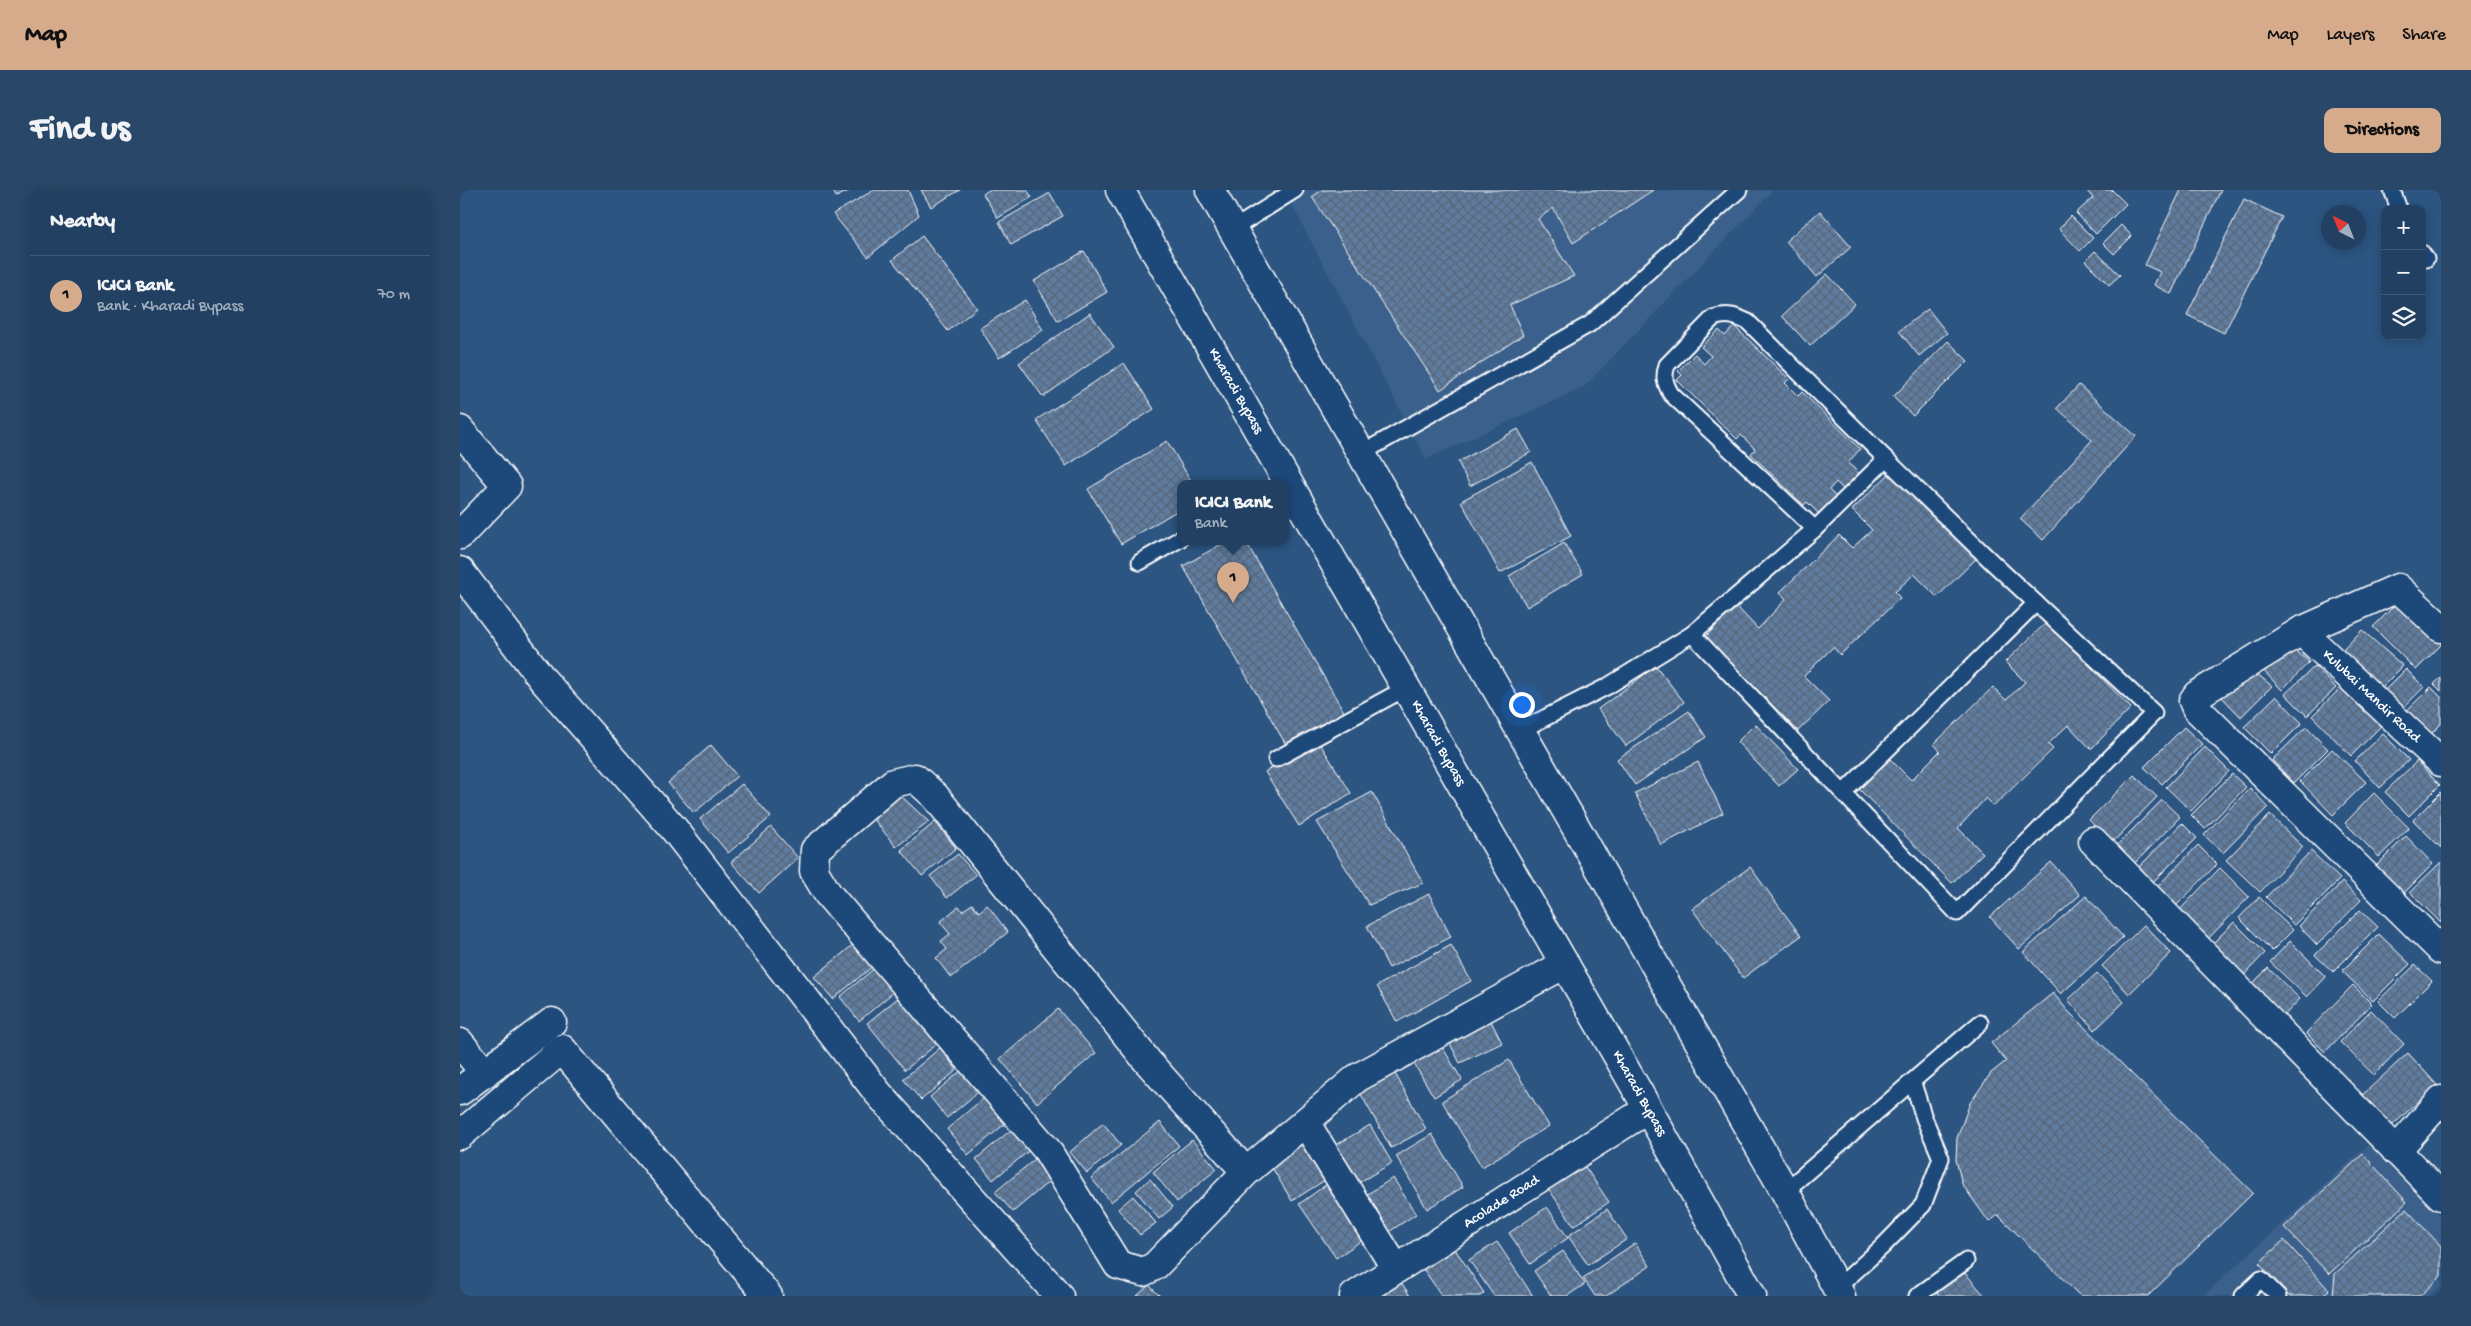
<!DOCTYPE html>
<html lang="en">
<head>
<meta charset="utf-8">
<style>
	:root { --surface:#214062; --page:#294768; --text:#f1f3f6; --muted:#a2afbe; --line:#3e5977; --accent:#d6ab8b }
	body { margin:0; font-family:"Gochi Hand",sans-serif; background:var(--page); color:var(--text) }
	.controls { position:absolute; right:15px; top:15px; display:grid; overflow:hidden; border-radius:10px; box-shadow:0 2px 12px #0003 }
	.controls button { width:45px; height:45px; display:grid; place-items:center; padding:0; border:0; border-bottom:1px solid var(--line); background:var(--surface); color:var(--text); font:25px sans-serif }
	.compass { position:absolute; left:1861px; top:15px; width:45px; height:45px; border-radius:50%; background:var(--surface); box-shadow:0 2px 12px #0003; rotate:318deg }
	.you { position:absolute; left:1061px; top:514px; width:18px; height:18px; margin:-12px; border:4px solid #fff; border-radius:50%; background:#1a73e8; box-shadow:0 0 0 8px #1a73e833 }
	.badge { display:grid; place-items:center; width:32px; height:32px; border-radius:50%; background:var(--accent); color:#111; font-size:16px; font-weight:700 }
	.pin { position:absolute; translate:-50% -41px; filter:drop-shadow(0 1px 2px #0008) }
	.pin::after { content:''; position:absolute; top:26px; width:18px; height:15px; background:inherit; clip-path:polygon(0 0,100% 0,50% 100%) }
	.popup { position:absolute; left:717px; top:290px; width:112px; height:65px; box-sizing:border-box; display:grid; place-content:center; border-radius:10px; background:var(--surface); filter:drop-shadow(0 1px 4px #0005); font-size:16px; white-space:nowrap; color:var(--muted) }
	.popup b { font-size:19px; color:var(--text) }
	.popup::after { content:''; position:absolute; left:50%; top:100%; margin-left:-10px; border:10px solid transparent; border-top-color:var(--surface) }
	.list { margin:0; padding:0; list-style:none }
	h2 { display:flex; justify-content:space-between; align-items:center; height:65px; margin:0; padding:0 20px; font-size:21px }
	h2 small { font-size:16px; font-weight:400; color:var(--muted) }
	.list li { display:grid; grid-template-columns:32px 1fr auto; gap:15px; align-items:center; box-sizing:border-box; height:80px; padding:0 20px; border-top:1px solid var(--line) }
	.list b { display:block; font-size:19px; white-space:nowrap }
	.list p { margin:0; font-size:16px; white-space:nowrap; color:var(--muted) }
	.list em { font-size:16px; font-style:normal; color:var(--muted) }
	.icon { flex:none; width:28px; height:28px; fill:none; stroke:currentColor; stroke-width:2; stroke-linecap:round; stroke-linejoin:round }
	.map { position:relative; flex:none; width:1981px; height:1106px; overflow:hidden; border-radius:10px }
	header { display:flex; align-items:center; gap:30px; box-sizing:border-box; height:70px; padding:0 25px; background:var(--accent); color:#111 }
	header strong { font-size:24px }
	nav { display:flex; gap:28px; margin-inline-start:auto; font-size:18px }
	.intro { display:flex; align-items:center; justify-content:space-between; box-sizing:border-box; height:120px; padding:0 30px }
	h1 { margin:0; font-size:35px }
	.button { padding:12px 22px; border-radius:10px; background:var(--accent); color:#111; font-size:18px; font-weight:700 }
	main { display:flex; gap:30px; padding:0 30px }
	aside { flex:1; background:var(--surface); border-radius:10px; box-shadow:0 2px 12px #0003 }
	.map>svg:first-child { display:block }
</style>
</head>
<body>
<header>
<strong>Map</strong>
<nav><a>Map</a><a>Layers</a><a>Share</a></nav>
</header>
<div class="intro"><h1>Find us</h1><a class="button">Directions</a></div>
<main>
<aside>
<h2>Nearby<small></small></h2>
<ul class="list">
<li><span class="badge">1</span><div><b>ICICI Bank</b><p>Bank · Kharadi Bypass</p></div><em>70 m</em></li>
</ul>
</aside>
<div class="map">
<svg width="1981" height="1106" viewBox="0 0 1981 1106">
	<defs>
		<pattern id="building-cross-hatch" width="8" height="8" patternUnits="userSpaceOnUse" patternTransform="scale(1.25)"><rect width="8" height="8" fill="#5e7c9f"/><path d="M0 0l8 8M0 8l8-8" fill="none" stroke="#56667a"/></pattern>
	</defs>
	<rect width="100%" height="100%" fill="#2c5582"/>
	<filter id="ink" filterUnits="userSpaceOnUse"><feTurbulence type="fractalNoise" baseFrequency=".02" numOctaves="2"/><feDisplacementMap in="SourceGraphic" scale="10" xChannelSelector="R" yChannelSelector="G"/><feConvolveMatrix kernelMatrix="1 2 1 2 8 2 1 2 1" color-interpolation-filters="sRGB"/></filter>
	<g filter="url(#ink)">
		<!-- built -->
		<g fill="#3b618b">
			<path d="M824 0H1313L1124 197 966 269Z"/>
			<path d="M1911 952 1981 1026V1095L1969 1106H1743Z"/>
		</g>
		<!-- building -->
		<g fill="url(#building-cross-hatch)" stroke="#fff">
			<path d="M373 0H391L376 7Z"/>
			<path d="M414 0H448L459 25 408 67 373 24Z"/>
			<path d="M461 0H500L471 17Z"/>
			<path d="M529 0H567L572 7 538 28 523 4Z"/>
			<path d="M862 0H1193L1113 53 1093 18 1078 29 1114 86 1050 115 1063 145 980 200 852 7Z"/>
			<path d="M1626 0H1652L1666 14 1636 44 1616 23 1633 8Z"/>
			<path d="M1721 0H1761L1711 104 1694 95 1700 82 1685 75Z"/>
			<path d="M590 3 603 26 551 55 539 32Z"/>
			<path d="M1784 9 1822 27 1764 143 1727 125Z"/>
			<path d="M1360 21 1391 57 1357 87 1326 51Z"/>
			<path d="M1611 26 1633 48 1620 61 1599 39Z"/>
			<path d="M1661 35 1672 46 1654 64 1643 53Z"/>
			<path d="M462 46 517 118 488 141 432 70Z"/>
			<path d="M624 61 647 102 598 131 574 91Z"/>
			<path d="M1635 61 1660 85 1649 95 1625 71Z"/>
			<path d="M1367 84 1395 114 1350 156 1322 126Z"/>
			<path d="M565 110 583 140 539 168 520 138Z"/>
			<path d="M1468 119 1487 143 1459 166 1439 141Z"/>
			<path d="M630 123 654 157 583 207 559 173Z"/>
			<path d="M1274 136 1329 189 1325 193 1338 206 1342 202 1400 259 1388 273 1399 283 1383 299 1376 292 1369 300 1376 307 1359 324 1347 312 1344 315 1291 264 1295 259 1281 245 1277 249 1217 190 1222 185 1218 181 1235 164 1244 174 1251 166 1241 157 1259 140 1265 146Z"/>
			<path d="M1488 151 1508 171 1453 226 1433 207Z"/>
			<path d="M664 173 694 219 606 276 576 230Z"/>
			<path d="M1619 195 1676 246 1583 350 1560 329 1632 250 1597 218Z"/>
			<path d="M1058 239 1071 262 1010 296 998 272Z"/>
			<path d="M707 251 733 294H720V319L661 354 628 299Z"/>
			<path d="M1072 272 1111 346 1040 383 1001 311Z"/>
			<path d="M1433 280 1518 367 1477 407 1454 384 1435 402 1440 408 1380 465 1373 457 1344 486 1369 511 1338 541 1245 447 1276 416 1298 439 1326 409 1320 402 1379 345 1392 358 1412 340 1392 320Z"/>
			<path d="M765 352H786L887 527 829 560 723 376Z"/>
			<path d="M1104 353 1123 384 1067 417 1049 386Z"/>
			<path d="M1940 410 1981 451V455L1956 480 1913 437Z"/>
			<path d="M1587 432 1671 518 1631 559 1608 535 1588 554 1593 559 1534 616 1526 608 1498 638 1523 663 1492 693 1398 598 1429 568 1451 590 1480 561 1474 554 1533 497 1546 510 1565 492 1545 472Z"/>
			<path d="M1902 440 1943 476 1916 503 1880 463Z"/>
			<path d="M1830 455 1849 472 1822 500 1797 474Z"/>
			<path d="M1196 476 1224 512 1166 556 1138 519Z"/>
			<path d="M1855 476 1876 498 1847 526 1825 504Z"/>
			<path d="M1791 479 1812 496 1781 527 1756 501Z"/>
			<path d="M1946 479 1964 497 1936 525 1918 507Z"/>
			<path d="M1981 488V501L1974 494Z"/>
			<path d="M1885 494 1924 533 1891 566 1852 526Z"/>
			<path d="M1971 497 1981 507V534L1964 551 1940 527Z"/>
			<path d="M1816 506 1842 533 1811 564 1784 537Z"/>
			<path d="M1229 521 1246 547 1175 595 1157 569Z"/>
			<path d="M1295 534 1338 579 1319 596 1277 552Z"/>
			<path d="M1724 537 1742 554 1702 594 1684 577Z"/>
			<path d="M1846 537 1868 559 1834 593 1812 570Z"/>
			<path d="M1923 544 1949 570 1920 598 1895 571Z"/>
			<path d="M857 549 891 603 839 636 805 582Z"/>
			<path d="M251 555 277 586 234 623 208 593Z"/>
			<path d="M1745 557 1769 581 1731 621 1706 597Z"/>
			<path d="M1872 559 1906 592 1873 625 1840 591Z"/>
			<path d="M1957 571 1980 595 1949 626 1925 602Z"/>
			<path d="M1238 572 1263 623 1201 655 1175 603Z"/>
			<path d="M1772 584 1786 597 1745 639 1731 625Z"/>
			<path d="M1674 585 1697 607 1652 653 1629 630Z"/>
			<path d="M282 594 311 627 268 663 240 629Z"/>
			<path d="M1790 598 1808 617 1763 663 1744 645Z"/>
			<path d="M912 602 963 693 909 715 857 632Z"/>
			<path d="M1981 602V658L1953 630Z"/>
			<path d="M1914 603 1949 638 1919 667 1885 633Z"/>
			<path d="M439 604 469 632 436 657 412 627Z"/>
			<path d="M1702 610 1720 627 1673 675 1655 657Z"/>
			<path d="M1810 625 1843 657 1800 702 1766 670Z"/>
			<path d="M475 632 496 658 462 686 441 660Z"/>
			<path d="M1722 633 1737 648 1689 696 1674 682Z"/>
			<path d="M311 637 338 668 299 703 271 672Z"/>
			<path d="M1946 646 1973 674 1941 706 1914 678Z"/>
			<path d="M1738 655 1757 674 1711 721 1692 702Z"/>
			<path d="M1851 661 1880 689 1834 735 1806 707Z"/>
			<path d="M498 664 516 685 487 708 470 686Z"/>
			<path d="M1591 672 1620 705 1559 759 1530 727Z"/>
			<path d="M1981 672V733L1950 702Z"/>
			<path d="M1290 677 1341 746 1283 788 1232 719Z"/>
			<path d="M1760 678 1789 707 1739 758 1710 730Z"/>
			<path d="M1882 692 1901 710 1857 755 1839 736Z"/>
			<path d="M969 704 991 747 929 778 907 736Z"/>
			<path d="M1626 706 1663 747 1601 804 1563 762Z"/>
			<path d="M1799 707 1833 740 1812 761 1779 728Z"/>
			<path d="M512 714 519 722 527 715 548 742 491 788 476 768 487 759 481 751 490 744 480 732 499 716 502 721Z"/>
			<path d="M1900 720 1918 737 1873 782 1855 765Z"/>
			<path d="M1774 732 1805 763 1782 787 1750 756Z"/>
			<path d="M1684 735 1711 763 1669 804 1642 776Z"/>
			<path d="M1919 744 1950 774 1913 811 1882 781Z"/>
			<path d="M1830 751 1866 787 1847 807 1810 772Z"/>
			<path d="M394 754 413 776 373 809 354 787Z"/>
			<path d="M991 755 1011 791 937 832 917 796Z"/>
			<path d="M1955 775 1972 791 1935 828 1918 811Z"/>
			<path d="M417 776 436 800 399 831 380 807Z"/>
			<path d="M1808 778 1840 809 1817 833 1785 801Z"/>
			<path d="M1637 783 1664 812 1635 840 1608 810Z"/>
			<path d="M1893 795 1912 814 1865 862 1846 843Z"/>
			<path d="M1593 803 1608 821 1793 1003 1688 1106H1620L1538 1025 1529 1032 1502 994 1496 970 1497 948 1510 913 1531 883 1546 871 1531 853Z"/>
			<path d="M439 807 477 854 445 880 407 833Z"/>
			<path d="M598 819 636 863 577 913 540 869Z"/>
			<path d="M1911 820 1944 854 1914 885 1880 852Z"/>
			<path d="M1027 823 1042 853 1000 873 985 844Z"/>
			<path d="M978 850 1002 890 974 907 950 867Z"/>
			<path d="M480 858 497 880 461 910 443 889Z"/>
			<path d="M1948 863 1977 895 1926 941 1898 909Z"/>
			<path d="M1049 870 1089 936 1022 977 982 911Z"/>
			<path d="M504 878 522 899 487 928 470 907Z"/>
			<path d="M933 880 966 939 931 958 898 899Z"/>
			<path d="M532 901 553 927 508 965 487 939Z"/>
			<path d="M700 932 719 956 651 1012 631 988Z"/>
			<path d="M643 933 661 955 627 983 610 962Z"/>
			<path d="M558 934 576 955 533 990 516 969Z"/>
			<path d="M910 935 932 973 893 996 871 958Z"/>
			<path d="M972 944 1003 997 967 1019 936 966Z"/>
			<path d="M837 946 865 990 832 1011 808 971Z"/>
			<path d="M732 950 757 979 717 1012 693 982Z"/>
			<path d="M1903 964 1947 1012 1869 1084 1824 1037Z"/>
			<path d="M575 969 592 989 553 1022 535 1002Z"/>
			<path d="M1121 971 1149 1012 1114 1036 1086 995Z"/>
			<path d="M933 988 956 1024 921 1047 898 1010Z"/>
			<path d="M690 989 713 1017 699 1029 676 1001Z"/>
			<path d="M870 992 908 1046 876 1068 839 1014Z"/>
			<path d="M673 1006 696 1033 680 1045 658 1019Z"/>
			<path d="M1087 1017 1108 1048 1070 1074 1049 1043Z"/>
			<path d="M1147 1019 1167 1049 1128 1075 1108 1046Z"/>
			<path d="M1946 1019 1981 1056V1086L1960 1106H1873L1875 1084Z"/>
			<path d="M1824 1050 1869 1100 1862 1106H1829L1799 1073Z"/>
			<path d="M1037 1052 1073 1106H1034L1009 1070Z"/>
			<path d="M1175 1053 1190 1076 1146 1106H1135L1123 1088Z"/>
			<path d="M993 1056 1024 1103 1020 1106H982L962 1077Z"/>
			<path d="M1103 1061 1125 1094 1107 1106H1091L1074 1081Z"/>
			<path d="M1505 1083 1525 1106H1479L1475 1099Z"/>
			<path d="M941 1092 950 1106H920Z"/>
			<path d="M689 1095 700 1106H677Z"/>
		</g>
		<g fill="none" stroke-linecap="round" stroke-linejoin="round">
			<defs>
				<g id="service">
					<path d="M1932 0 1939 19"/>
					<path d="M773 39 835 0"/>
					<path d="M1962 63 1966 69"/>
					<path d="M902 263 1130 134 1279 0"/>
					<path d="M680 372 720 349"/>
					<path d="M1232 444 1497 723 1694 523 1534 374 1426 269 1355 339"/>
					<path d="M1061 540 1148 496 1232 444 1355 339 1211 204C1205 193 1203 188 1207 175L1253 128C1267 123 1275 126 1288 132L1426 269"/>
					<path d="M816 569 946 498"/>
					<path d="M1384 602 1576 413"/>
					<path d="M1325 1001 1520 833"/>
					<path d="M1377 1098 1422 1057 1463 1015 1481 968 1464 928 1453 893"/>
					<path d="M1457 1106 1506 1071"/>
					<path d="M1783 1106 1801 1089 1818 1106"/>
				</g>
				<g id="minor">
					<path d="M0 240 47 296 0 345"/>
					<path d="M0 381 83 490 214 639 418 903 599 1106"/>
					<path d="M1981 438 1938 398 1841 441 1737 505 1733 511 1736 518 1981 760"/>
					<path id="s1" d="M1841 441 1981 572"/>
					<path d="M1633 651 1981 1006"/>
					<path d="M0 853 25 883"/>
					<path d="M0 901 92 832"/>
					<path d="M845 932 936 1079"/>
					<path d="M0 945 102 859 308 1106"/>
					<path d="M1936 961 1981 910"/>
					<path d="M786 982 688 872 475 606 455 588 433 593 355 660 354 681 368 704 587 960 658 1075 683 1082 695 1076 786 982 897 888 1105 774"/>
					<path id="s2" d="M894 1106 1188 919"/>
				</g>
				<g id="trunk">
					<path id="s3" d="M660 0 1188 919 1292 1106"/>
					<path d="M750 0 1323 998 1381 1106"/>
				</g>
			</defs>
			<!-- service casing -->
			<use href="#service" stroke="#fff" stroke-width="19"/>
			<!-- minor casing -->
			<use href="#minor" stroke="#fff" stroke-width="31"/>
			<!-- trunk casing -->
			<use href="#trunk" stroke="#fff" stroke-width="31"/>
			<!-- service -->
			<use href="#service" stroke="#1f4a7a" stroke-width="15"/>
			<!-- minor -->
			<use href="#minor" stroke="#1f4a7a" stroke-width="28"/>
			<!-- trunk -->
			<use href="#trunk" stroke="#1f4a7a" stroke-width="28"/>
		</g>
	</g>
	<g text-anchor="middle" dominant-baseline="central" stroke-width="4" stroke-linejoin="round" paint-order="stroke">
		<!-- street labels -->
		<g font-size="15" fill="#fff" stroke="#1f4a7a">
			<text stroke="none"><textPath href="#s3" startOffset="232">Kharadi Bypass</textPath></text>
			<text stroke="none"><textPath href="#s1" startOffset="96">Kulubai Mandir Road</textPath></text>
			<text stroke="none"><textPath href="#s3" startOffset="638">Kharadi Bypass</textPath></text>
			<text stroke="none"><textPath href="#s3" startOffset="1042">Kharadi Bypass</textPath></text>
			<text stroke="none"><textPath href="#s2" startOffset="175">Acolade Road</textPath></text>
		</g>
	</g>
</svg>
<div class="controls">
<button>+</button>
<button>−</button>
<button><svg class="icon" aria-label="layers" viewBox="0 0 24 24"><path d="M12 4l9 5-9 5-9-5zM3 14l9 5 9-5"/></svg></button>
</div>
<svg class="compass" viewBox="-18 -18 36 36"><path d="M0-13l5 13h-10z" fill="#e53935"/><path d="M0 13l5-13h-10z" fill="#a2afbe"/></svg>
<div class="you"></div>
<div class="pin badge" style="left:773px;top:413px">1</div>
<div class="popup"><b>ICICI Bank</b>Bank</div>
</div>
</main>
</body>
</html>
